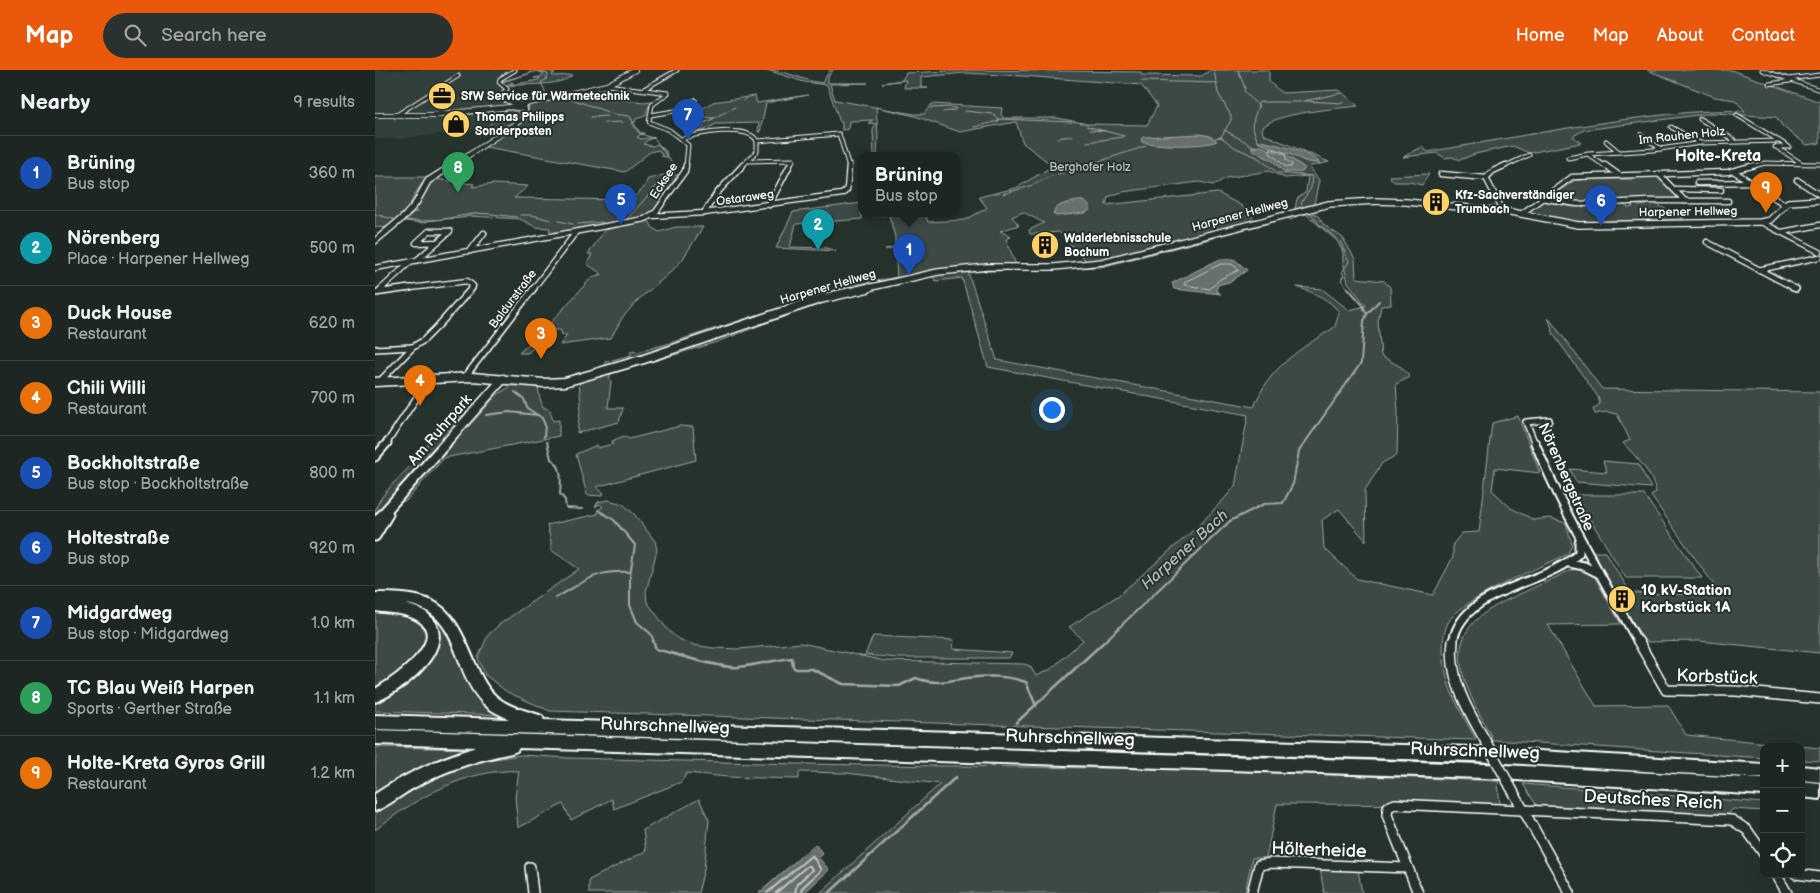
<!DOCTYPE html>
<html lang="en">
<head>
<meta charset="utf-8">
<style>
	:root { --surface:#1c2622; --page:#29322f; --text:#f1f3f6; --muted:#a0a5a5; --line:#3a4340; --accent:#ea580c }
	body { margin:0; font-family:"Balsamiq Sans",sans-serif; background:var(--page); color:var(--text) }
	.controls { position:absolute; right:15px; bottom:15px; display:grid; overflow:hidden; border-radius:10px; box-shadow:0 5px 20px #0002 }
	.controls button { width:45px; height:45px; display:grid; place-items:center; padding:0; border:0; border-bottom:1px solid var(--line); background:var(--surface); color:var(--text); font:25px sans-serif }
	.you { position:absolute; left:676px; top:339px; width:18px; height:18px; margin:-12px; border:4px solid #fff; border-radius:50%; background:#1a73e8; box-shadow:0 0 0 8px #1a73e833 }
	.badge { display:grid; place-items:center; width:32px; height:32px; border-radius:50%; background:var(--accent); color:#fff; font-size:16px; font-weight:700 }
	.pin { position:absolute; translate:-50% -41px; filter:drop-shadow(0 1px 2px #0008) }
	.pin::after { content:''; position:absolute; top:26px; width:18px; height:15px; background:inherit; clip-path:polygon(0 0,100% 0,50% 100%) }
	.popup { position:absolute; left:483px; top:82px; width:102px; height:65px; box-sizing:border-box; display:grid; place-content:center; border-radius:10px; background:var(--surface); filter:drop-shadow(0 1px 4px #0005); font-size:16px; white-space:nowrap; color:var(--muted) }
	.popup b { font-size:19px; color:var(--text) }
	.popup::after { content:''; position:absolute; left:50%; top:100%; margin-left:-10px; border:10px solid transparent; border-top-color:var(--surface) }
	.list { margin:0; padding:0; list-style:none }
	h2 { display:flex; justify-content:space-between; align-items:center; height:65px; margin:0; padding:0 20px; font-size:21px }
	h2 small { font-size:16px; font-weight:400; color:var(--muted) }
	.list li { display:grid; grid-template-columns:32px 1fr auto; gap:15px; align-items:center; box-sizing:border-box; height:75px; padding:0 20px; border-top:1px solid var(--line) }
	.list b { display:block; font-size:19px; white-space:nowrap }
	.list p { margin:0; font-size:16px; white-space:nowrap; color:var(--muted) }
	.list em { font-size:16px; font-style:normal; color:var(--muted) }
	.icon { flex:none; width:28px; height:28px; fill:none; stroke:currentColor; stroke-width:2; stroke-linecap:round; stroke-linejoin:round }
	.map { position:relative; flex:none; width:1445px; height:823px; overflow:hidden }
	header { display:flex; align-items:center; gap:30px; box-sizing:border-box; height:70px; padding:0 25px; background:var(--accent); color:#fff }
	header strong { font-size:24px }
	nav { display:flex; gap:28px; margin-inline-start:auto; font-size:18px }
	.search { width:350px; height:45px; background:var(--page); display:flex; align-items:center; gap:12px; box-sizing:border-box; padding:0 18px; border-radius:28px; color:var(--muted); font-size:19px }
	main { display:flex }
	aside { flex:1; background:var(--surface) }
	.map>svg:first-child { display:block }
</style>
</head>
<body>
<header>
<strong>Map</strong>
<div class="search"><svg class="icon" aria-label="search" viewBox="0 0 24 24"><circle cx="10" cy="10" r="6"/><path d="M15 15l6 6"/></svg>Search here</div>
<nav><a>Home</a><a>Map</a><a>About</a><a>Contact</a></nav>
</header>
<main>
<aside>
<h2>Nearby<small>9 results</small></h2>
<ul class="list">
<li><span class="badge" style="background:#1a4fb4">1</span><div><b>Brüning</b><p>Bus stop</p></div><em>360 m</em></li>
<li><span class="badge" style="background:#0f9aa8">2</span><div><b>Nörenberg</b><p>Place · Harpener Hellweg</p></div><em>500 m</em></li>
<li><span class="badge" style="background:#e8710a">3</span><div><b>Duck House</b><p>Restaurant</p></div><em>620 m</em></li>
<li><span class="badge" style="background:#e8710a">4</span><div><b>Chili Willi</b><p>Restaurant</p></div><em>700 m</em></li>
<li><span class="badge" style="background:#1a4fb4">5</span><div><b>Bockholtstraße</b><p>Bus stop · Bockholtstraße</p></div><em>800 m</em></li>
<li><span class="badge" style="background:#1a4fb4">6</span><div><b>Holtestraße</b><p>Bus stop</p></div><em>920 m</em></li>
<li><span class="badge" style="background:#1a4fb4">7</span><div><b>Midgardweg</b><p>Bus stop · Midgardweg</p></div><em>1.0 km</em></li>
<li><span class="badge" style="background:#2e9e5b">8</span><div><b>TC Blau Weiß Harpen</b><p>Sports · Gerther Straße</p></div><em>1.1 km</em></li>
<li><span class="badge" style="background:#e8710a">9</span><div><b>Holte-Kreta Gyros Grill</b><p>Restaurant</p></div><em>1.2 km</em></li>
</ul>
</aside>
<div class="map">
<svg width="1445" height="823" viewBox="0 0 1445 823">
	<rect width="100%" height="100%" fill="#26332d"/>
	<filter id="ink" filterUnits="userSpaceOnUse"><feTurbulence type="fractalNoise" baseFrequency=".02" numOctaves="2"/><feDisplacementMap in="SourceGraphic" scale="10" xChannelSelector="R" yChannelSelector="G"/><feConvolveMatrix kernelMatrix="1 2 1 2 8 2 1 2 1" color-interpolation-filters="sRGB"/></filter>
	<g filter="url(#ink)">
		<!-- built -->
		<path fill="#333f3a" d="M0 0H137L122 8 120 12 128 19 121 26 123 30 137 34 128 38 111 59 29 68 0 69Z"/>
		<!-- green -->
		<g fill="#3e4944" stroke="#9ea4a2">
			<path d="M156 0H176V2L180 3 177 5 178 6 197 5C186 17 152 13 135 16L131 15 137 12 138 13 135 15 164 10 165 8H159L165 7 169 4 162 1 128 12 127 11 153 4Z"/>
			<path d="M392 0C411 0 428 11 447 13L455 0H458L453 7V13H493L455 14 460 30 539 44H549L557 34 627 38 626 44 628 48H682L713 54 772 55 782 36 766 15 648 6 590 3 546 7V18H553H529L531 10 507 13 527 10 531 3 596 0 766 2V5L827 6 835 0H894V12L907 23 964 20 983 36C961 39 901 42 887 58L888 64 954 92 936 96 935 99 944 110 939 134 920 139 922 129 931 122 933 106 910 108 894 101 851 108 839 115 824 112 747 122 733 127 731 135 843 123 867 136 881 151 754 184 712 192 684 162 655 164 654 160 669 153 648 142 637 147 644 155 625 161 636 167 631 169 641 195 556 200 474 219 230 298V292L256 285V281L263 282 295 273 456 221 482 214 522 207 520 179H510L520 178V167L514 145 499 146V144H550L553 152 590 150 612 138 604 127 641 118 678 96 648 73 641 52 585 62 540 46 501 37 503 65 502 86H499L498 60 501 54 493 53 498 50 474 51 473 59 467 60V52H465L452 15 429 12Z"/>
			<path d="M1272 0H1356L1445 32V73L1432 75 1408 57 1401 47 1338 43 1209 60 1198 66 1206 73 1154 83 1138 76 1100 84 1085 90 1077 87 1070 88 1062 83 1028 87 1047 77 1053 82C1117 71 1181 59 1246 50 1287 45 1330 39 1370 41L1360 30 1340 27Z"/>
			<path d="M234 17 205 26 270 32 282 30 274 36 270 46 261 49 260 52 257 53 264 63H269L262 67 266 69 280 67 273 70 268 74 278 76 282 74 291 81 292 87 286 86 287 84 283 80 275 82 250 102 111 77 59 109 99 114 97 117 118 114 153 116 139 128 256 130 268 119 273 109 289 105H303L279 140 267 148 174 165 175 158 161 157 145 149 95 146 87 148 54 150 49 153 29 151 36 143 42 142 38 140 54 112 147 51 153 44 154 35Z"/>
			<path d="M433 25 391 33 385 62H383L384 53 341 54 328 61 316 63 327 60 329 56 324 55 339 48 315 46 338 32 380 26 382 33Z"/>
			<path d="M135 40 143 42 146 46C136 57 125 57 111 59L126 42 58 47Z"/>
			<path d="M1054 104 1047 115 1034 112H1019L1014 106Z"/>
			<path d="M1283 106 1305 129 1197 133 1173 128 1200 110H1207L1205 109H1260L1259 107Z"/>
			<path d="M0 107H56C43 113 39 128 32 140L51 112C43 125 28 154 12 157 8 158 4 157 0 157Z"/>
			<path d="M1168 131 1198 137 1247 134 1254 138 1258 137 1253 133H1259L1264 136 1272 135 1269 132H1277L1309 149 1201 152 1153 142Z"/>
			<path d="M486 133V144H496H487V149L421 154 415 177 451 178 461 181 401 178 418 142Z"/>
			<path d="M935 141 943 146 949 155 968 168 980 189 981 208 1009 211 1015 217 1016 235 1006 236 1003 252 1006 286 1026 297 1035 307 1021 314 1023 341 1022 385 1007 393 990 420 991 471 964 439 947 450 949 478 982 509 1058 525 1078 487V474L1087 463 1104 462 1117 353 1143 346 1165 403 1120 398 1117 420 1136 438 1159 450 1175 448 1191 453 1197 474 1193 484C1163 498 1096 525 1076 548 1063 565 1069 596 1074 615 1080 634 1092 652 1101 670L175 641 132 622 110 605 103 588 113 565 125 554 204 499 176 480V472L172 455 223 444V440L228 437 225 434 220 437 223 432 233 430 248 434 259 444 280 471 282 480 271 522 272 532 293 560 303 569 319 575 338 578 364 579 426 573 510 591 649 594 655 596 661 606 676 599 708 570 694 557 744 525 822 457 850 428 860 416 873 345 613 297 587 208 561 211 557 206 461 229 412 245 342 272 236 304 234 308 236 311 233 338H248L244 352 202 363 206 334 204 311 447 231 550 206 610 199 719 195 743 191 839 166V168L726 197 593 202 622 290 879 337C894 297 925 279 960 257L964 242C953 228 939 223 922 217L947 219 974 240 991 236 973 212 968 192V182L962 171 931 144 924 145 916 150 911 147Z"/>
			<path d="M274 151 278 158 284 162 301 157H328L307 190 297 201 264 229 247 248 236 268 185 275 192 265H187L186 260H176L153 283H144L169 260 217 207 227 204 212 194 217 184H213L230 160Z"/>
			<path d="M1173 247 1227 319 1445 322V583L1324 571 1270 572 1216 482H1230L1256 523 1330 525 1339 515 1276 426 1281 422C1277 402 1261 387 1248 373L1255 370 1242 344 1231 342 1220 344 1218 339 1225 334 1223 327 1179 265Z"/>
			<path d="M143 315 163 316 165 329 168 337 175 340 178 351 184 350V366L69 388 31 431H26L122 325 136 316Z"/>
			<path d="M89 341H91L0 444C0 421 49 392 57 365L66 363Z"/>
			<path d="M305 356 318 357 321 390 221 417 229 423 227 426 212 425 201 384 222 375V378L238 374 237 371 249 366 254 369Z"/>
			<path d="M1228 391 1263 394 1276 418 1201 412 1195 399 1232 402Z"/>
			<path d="M1200 425H1269L1327 508H1251Z"/>
			<path d="M1204 499 1219 506 1246 554 1173 555 1221 636 1293 635 1311 665 1445 678V691L1426 690V677H1389V688L1118 670C1107 648 1090 620 1086 595 1080 553 1116 537 1147 523 1164 515 1180 508 1196 500Z"/>
			<path d="M0 532C17 533 33 532 49 539 84 554 81 600 101 626 109 635 119 640 129 645L0 641V629L62 570C66 536 24 537 0 532Z"/>
			<path d="M0 540 35 545 51 557 53 572 39 593 0 621Z"/>
			<path d="M498 566 579 570 578 579 637 583 634 588H523L490 585Z"/>
			<path d="M1 677 106 679 0 728Z"/>
			<path d="M146 685 194 688 423 694 798 699 1123 711 1125 735 902 734 891 788H877L870 823H445L565 714 471 703 424 702V709L353 707 312 703 306 712 239 739 237 729 196 750 188 734 143 758 140 727 144 701C91 698 40 729 0 760V740L35 717 93 693Z"/>
			<path d="M1148 714 1389 733V741L1358 739 1352 745 1162 736Z"/>
			<path d="M324 729 334 750 329 799 323 823H214V810L271 781 268 760Z"/>
			<path d="M945 798 983 800 987 823H949Z"/>
		</g>
		<!-- water -->
		<g fill="#67706c" stroke="#a4a9a7">
			<path d="M825 64 835 66 842 71C828 77 782 76 767 72L766 69 768 67Z"/>
			<path d="M882 70C898 74 935 81 945 93L932 92 912 83 884 73Z"/>
			<path d="M885 76 911 85 930 98 927 102H909L898 91 879 81 876 77Z"/>
			<path d="M703 131H709L716 137 715 140 710 143 681 146 678 144C681 133 694 133 703 131Z"/>
			<path d="M845 189H859L872 200 857 211 843 215 841 221 846 224 799 219 797 213Z"/>
			<path d="M440 774 448 784 444 788 454 800 429 823H384Z"/>
		</g>
		<g fill="none" stroke-linecap="round" stroke-linejoin="round">
			<!-- shore-far1 -->
			<g stroke="#c2c6c4" stroke-width="1">
				<path d="M898 79 910 83 911 90 917 94 916 97H911L895 83V80Z"/>
				<path d="M846 194H857L864 200 845 209 835 219 809 215 810 212Z"/>
			</g>
			<!-- shore -->
			<g stroke="#c2c6c4" stroke-width="2">
				<path d="M392 823 437 785 446 800 427 818 426 823"/>
				<path d="M401 823 432 796H435L437 800 422 814 420 823"/>
			</g>
			<!-- stream-far2 -->
			<g stroke="#a4a9a7" stroke-width="1">
				<path d="M161 0 173 4 171 10 166 12 172 26"/>
				<path d="M839 0 843 23 856 46V50L846 67"/>
				<path d="M863 0 870 18 869 21 884 37"/>
				<path d="M766 11 843 13"/>
				<path d="M194 28 238 44 254 46 257 49"/>
				<path d="M368 31 371 28"/>
				<path d="M930 31 968 33"/>
				<path d="M556 38 576 37 581 39"/>
				<path d="M590 41 618 44 623 49 697 52"/>
				<path d="M568 42 580 40"/>
				<path d="M216 47 232 46"/>
				<path d="M256 49 266 64 280 69 296 92"/>
				<path d="M228 53 248 52"/>
				<path d="M711 56 749 66"/>
				<path d="M322 57 360 37"/>
				<path d="M599 57 624 51 623 49"/>
				<path d="M715 60 730 61"/>
				<path d="M849 60 882 78"/>
				<path d="M846 67 861 78 882 87 903 103 937 106 936 118 926 133 928 138"/>
				<path d="M682 68 697 66"/>
				<path d="M840 68 846 67"/>
				<path d="M882 70 877 55 884 32H924L967 23"/>
				<path d="M712 72 748 67"/>
				<path d="M695 101 771 76"/>
				<path d="M683 104 690 102"/>
				<path d="M628 124 655 116 679 105"/>
				<path d="M934 141 945 155 965 171 974 192 967 202 969 205 966 210 974 219"/>
				<path d="M0 144 21 150"/>
				<path d="M145 145H157L176 150"/>
				<path d="M252 149 295 101 297 95"/>
				<path d="M31 150C53 154 76 147 98 144 112 142 128 146 142 147"/>
				<path d="M184 151 198 154"/>
				<path d="M235 152H239"/>
				<path d="M203 154 228 152"/>
			</g>
			<!-- stream-far1 -->
			<g stroke="#a4a9a7" stroke-width="2">
				<path d="M992 244 1004 231"/>
				<path d="M140 322 149 329 152 338 167 348 170 355 169 367"/>
				<path d="M111 345 134 342 163 345"/>
				<path d="M172 372 176 389C188 395 186 411 185 424L190 430 191 438 207 439"/>
				<path d="M223 440 239 450 260 475 255 505V535L262 552 276 564 279 572"/>
				<path d="M180 528C211 512 217 500 255 502"/>
				<path d="M729 572 855 451 889 434 908 433 918 414 924 381 986 293 989 251 992 244 987 234 973 218"/>
			</g>
			<!-- stream -->
			<g stroke="#a4a9a7" stroke-width="2.5">
				<path d="M278 571 281 579C300 584 346 599 364 597 382 595 399 590 417 588L418 597 421 599H437L468 614 524 616 541 608C559 615 573 611 592 608 612 606 631 605 651 612L661 636"/>
				<path d="M641 653 730 571"/>
				<path d="M454 823 581 707"/>
			</g>
			<defs>
				<g id="street-far4">
					<path d="M140 0 125 9 124 12 132 19 123 28 141 34"/>
					<path d="M1387 0 1445 20"/>
					<path d="M1413 9 1445 5"/>
					<path d="M1394 14 1415 11"/>
					<path d="M232 15 293 23 277 35 274 52 294 60 313 75 311 97"/>
					<path d="M269 19 302 0"/>
					<path d="M275 45 306 40 320 30"/>
					<path d="M1362 45 1414 77H1400"/>
					<path d="M20 46 83 6"/>
					<path d="M1325 49 1359 70"/>
					<path d="M1296 57 1325 73"/>
					<path d="M1266 65 1286 79"/>
					<path d="M307 69C322 63 374 54 382 71"/>
					<path d="M382 71 464 64 474 97"/>
					<path d="M1231 71 1244 82"/>
					<path d="M1401 77 1426 93"/>
					<path d="M1214 85 1231 97"/>
					<path d="M1193 88 1213 84 1278 80 1326 73 1404 71"/>
					<path d="M372 91 382 81V71"/>
					<path d="M367 97 372 91 418 90 414 97"/>
					<path d="M1128 97 1154 85"/>
					<path d="M1375 97 1390 93 1445 94"/>
				</g>
				<g id="street-far3">
					<path d="M1230 95 1244 105"/>
					<path d="M1360 102 1409 134"/>
					<path d="M1066 104 1111 108 1118 101 1131 95"/>
					<path d="M1284 104 1310 131"/>
					<path d="M1111 108 1128 141"/>
					<path d="M1422 110 1445 125"/>
					<path d="M1322 113 1376 112"/>
					<path d="M1299 119 1346 120"/>
					<path d="M1166 128 1203 134 1276 131H1353"/>
					<path d="M394 135 415 95"/>
					<path d="M329 143 342 123 368 95"/>
					<path d="M1146 144 1197 107 1353 102 1380 95"/>
					<path d="M276 146 329 143 467 124 472 120 474 95"/>
					<path d="M1386 152 1445 182"/>
					<path d="M1407 162 1445 155"/>
					<path d="M1332 172 1421 219"/>
					<path d="M95 181 109 163"/>
					<path d="M42 190 75 161H54L41 173 62 172"/>
					<path d="M0 198 270 149 281 142 310 101 311 95"/>
					<path d="M1383 200 1445 187"/>
					<path d="M6 219 35 192"/>
					<path d="M27 219 92 211 98 216 96 219"/>
					<path d="M158 219 201 162"/>
				</g>
				<g id="street-far2">
					<path d="M1418 218 1421 219"/>
					<path d="M3 222 8 218"/>
					<path d="M0 223 35 218"/>
					<path d="M0 279 38 277"/>
					<path d="M90 307 159 218"/>
					<path d="M4 312 38 277 49 270 63 256 97 218"/>
					<path d="M11 374 54 309"/>
					<path d="M1160 374 1151 352 1174 350"/>
				</g>
				<g id="street-far1">
					<path d="M1160 373C1189 443 1226 506 1263 572"/>
					<path d="M0 387 12 373"/>
					<path d="M1194 493 1209 496 1223 503"/>
					<path d="M1078 572C1087 517 1171 516 1204 483V472"/>
				</g>
				<g id="street">
					<path d="M1078 571C1073 608 1093 641 1111 672"/>
					<path d="M1263 571 1291 620 1361 621 1445 629"/>
					<path d="M1135 716 1195 823"/>
					<path d="M155 797 158 823"/>
					<path d="M1401 804 1412 823"/>
					<path d="M1421 804 1445 807"/>
					<path d="M877 823 884 795 896 793 1033 798"/>
					<path d="M1043 823 1012 745 1013 737 1020 734 1357 750 1372 760 1389 784"/>
				</g>
				<g id="secondary-far3">
					<path d="M150 34 232 15 260 0"/>
					<path d="M0 45H57L136 37"/>
					<path d="M76 97 149 48 150 39 136 37 143 34 150 35 146 37"/>
				</g>
				<g id="secondary-far2">
					<path d="M0 171 30 146 41 133 53 111 78 95"/>
					<path d="M488 219 563 202 612 197H679L727 192 954 134 1000 131 1031 132 1136 142 1203 155 1386 152 1395 150 1413 132 1445 130"/>
				</g>
				<g id="secondary-far1">
					<path d="M0 312 97 307 169 313 190 312 269 289 445 229 493 218"/>
					<path d="M70 374 128 309"/>
				</g>
				<g id="secondary">
					<path d="M0 453 71 373"/>
					<path d="M0 466 13 444"/>
				</g>
				<g id="highway">
					<path d="M0 523C61 523 75 532 98 588 104 602 110 617 122 627 135 638 151 640 167 646L169 650 1098 677 1389 694V708L1098 691 0 659V645L134 649C126 645 118 642 111 636 75 604 88 543 31 534 36 536 49 539 54 545 87 576 28 622 0 632V619C15 610 75 570 42 550 30 543 14 543 0 541Z"/>
					<path d="M0 660 1109 694 1389 709V725L1109 708 144 678 142 681 137 683C102 690 68 701 37 719 25 726 13 736 0 741V724C31 703 65 688 101 677L0 674Z"/>
					<path d="M1426 696 1445 698V712L1426 710Z"/>
					<path d="M1426 711 1445 713V729L1426 727Z"/>
				</g>
			</defs>
			<!-- street-far4 casing -->
			<use href="#street-far4" stroke="#fff" stroke-width="5"/>
			<!-- street-far3 casing -->
			<use href="#street-far3" stroke="#fff" stroke-width="7"/>
			<!-- street-far2 casing -->
			<use href="#street-far2" stroke="#fff" stroke-width="8"/>
			<!-- street-far1 casing -->
			<use href="#street-far1" stroke="#fff" stroke-width="11"/>
			<!-- street casing -->
			<use href="#street" stroke="#fff" stroke-width="12"/>
			<!-- secondary-far3 casing -->
			<use href="#secondary-far3" stroke="#fff" stroke-width="6"/>
			<!-- secondary-far2 casing -->
			<use href="#secondary-far2" stroke="#fff" stroke-width="8"/>
			<!-- secondary-far1 casing -->
			<use href="#secondary-far1" stroke="#fff" stroke-width="11"/>
			<!-- secondary casing -->
			<use href="#secondary" stroke="#fff" stroke-width="13"/>
			<!-- highway casing -->
			<use href="#highway" stroke="#fff" stroke-width="4"/>
			<!-- street-far4 -->
			<use href="#street-far4" stroke="#26332d" stroke-width="3"/>
			<!-- street-far3 -->
			<use href="#street-far3" stroke="#26332d" stroke-width="4.5"/>
			<!-- street-far2 -->
			<use href="#street-far2" stroke="#26332d" stroke-width="5"/>
			<!-- street-far1 -->
			<use href="#street-far1" stroke="#26332d" stroke-width="7"/>
			<!-- street -->
			<use href="#street" stroke="#26332d" stroke-width="9"/>
			<!-- secondary-far3 -->
			<use href="#secondary-far3" stroke="#26332d" stroke-width="4.5"/>
			<!-- secondary-far2 -->
			<use href="#secondary-far2" stroke="#26332d" stroke-width="5.5"/>
			<!-- secondary-far1 -->
			<use href="#secondary-far1" stroke="#26332d" stroke-width="8"/>
			<!-- secondary -->
			<use href="#secondary" stroke="#26332d" stroke-width="9"/>
			<!-- highway -->
			<use href="#highway" fill="#26332d" fill-rule="evenodd"/>
			<defs>
				<path id="street-bridge" d="M1111 672 1135 716"/>
			</defs>
			<!-- street-bridge casing -->
			<use href="#street-bridge" stroke="#fff" stroke-width="12" stroke-linecap="butt"/>
			<!-- street-bridge -->
			<use href="#street-bridge" stroke="#26332d" stroke-width="9"/>
		</g>
	</g>
	<!-- icons -->
	<defs>
		<symbol id="office-disc" viewBox="-11 -11 22 22"><circle r="9.5" fill="#ffd166" stroke="#26332d"/><path d="M-6-3h4V-5.5h4V-3h4V5H-6ZM-1-4.5V-3h2v-1.5ZM-6 0V1H6V0Z" fill="#111"/></symbol>
		<symbol id="shop-disc" viewBox="-11 -11 22 22"><circle r="9.5" fill="#ffd166" stroke="#26332d"/><path d="M-5-2.5h2.3a2.7 3.5 0 0 1 5.4 0H5L5.5 6h-11ZM-1.5-2.5h3a1.5 2.3 0 0 0-3 0Z" fill="#111"/></symbol>
		<symbol id="building-disc" viewBox="-11 -11 22 22"><circle r="9.5" fill="#ffd166" stroke="#26332d"/><path d="M-4-6H4V6H1V3H-1V6H-4ZM-2.5-4.3h1.7v1.8h-1.7ZM.8-4.3h1.7v1.8H.8ZM-2.5-1h1.7V.8h-1.7ZM.8-1h1.7V.8H.8Z" fill="#111"/></symbol>
	</defs>
	<g fill-rule="evenodd">
		<use href="#office-disc" x="51" y="10" width="32" height="32"/>
		<use href="#shop-disc" x="65" y="38" width="32" height="32"/>
		<use href="#building-disc" x="1045" y="116" width="32" height="32"/>
		<use href="#building-disc" x="654" y="159" width="32" height="32"/>
		<use href="#building-disc" x="1231" y="513" width="32" height="32"/>
	</g>
	<g text-anchor="middle" dominant-baseline="central" stroke-width="4" stroke-linejoin="round" paint-order="stroke">
		<!-- far-poi labels -->
		<g font-size="12" font-weight="bold" fill="#fff" stroke="#26332d" text-anchor="start">
			<text x="86" y="26">SfW Service für Wärmetechnik</text>
			<text x="100" y="47">Thomas Philipps<tspan x="100" dy="14">Sonderposten</tspan></text>
			<text x="1080" y="125">Kfz-Sachverständiger<tspan x="1080" dy="14">Trumbach</tspan></text>
			<text x="689" y="168">Walderlebnisschule<tspan x="689" dy="14">Bochum</tspan></text>
		</g>
		<!-- far-street labels -->
		<g font-size="12" fill="#fff" stroke="#26332d">
			<text transform="translate(1307 66) rotate(-6)">Im Rauhen Holz</text>
			<text transform="translate(289 111) rotate(-57)">Ecksee</text>
			<text transform="translate(370 128) rotate(-8)">Ostaraweg</text>
			<text transform="translate(1313 142) rotate(-1)">Harpener Hellweg</text>
			<text transform="translate(865 145) rotate(-15)">Harpener Hellweg</text>
			<text transform="translate(453 217) rotate(-16)">Harpener Hellweg</text>
			<text transform="translate(138 229) rotate(-53)">Baldurstraße</text>
		</g>
		<!-- far-park labels -->
		<g font-size="12" fill="#bbbfbe" stroke="#26332d">
			<text x="715" y="97">Berghofer Holz</text>
		</g>
		<!-- street labels -->
		<g font-size="15" fill="#fff" stroke="#26332d">
			<text transform="translate(65 360) rotate(-49)">Am Ruhrpark</text>
			<text transform="translate(1191 407) rotate(66)">Nörenbergstraße</text>
		</g>
		<!-- poi labels -->
		<g font-size="15" font-weight="bold" fill="#fff" stroke="#26332d" text-anchor="start">
			<text x="1266" y="520">10 kV-Station<tspan x="1266" dy="17">Korbstück 1A</tspan></text>
		</g>
		<!-- far-district labels -->
		<g font-size="16" font-weight="bold" fill="#fff" stroke="#26332d">
			<text x="1343" y="86">Holte-Kreta</text>
		</g>
		<!-- water labels -->
		<g font-size="16" font-style="italic" fill="#b3b8b6" stroke="#26332d">
			<text transform="translate(810 480) rotate(-42)">Harpener Bach</text>
		</g>
		<!-- near-street labels -->
		<g font-size="18" fill="#fff" stroke="#26332d">
			<text transform="translate(1342 607) rotate(2)">Korbstück</text>
			<text transform="translate(290 656) rotate(2)">Ruhrschnellweg</text>
			<text transform="translate(695 668) rotate(2)">Ruhrschnellweg</text>
			<text transform="translate(1100 681) rotate(2)">Ruhrschnellweg</text>
			<text transform="translate(1278 730) rotate(3)">Deutsches Reich</text>
			<text transform="translate(944 780) rotate(2)">Hölterheide</text>
		</g>
	</g>
</svg>
<div class="controls">
<button>+</button>
<button>−</button>
<button><svg class="icon" aria-label="locate" viewBox="0 0 24 24"><circle cx="12" cy="12" r="6"/><path d="M12 2v4M12 18v4M2 12h4M18 12h4"/></svg></button>
</div>
<div class="you"></div>
<div class="pin badge" style="left:534px;top:205px;background:#1a4fb4">1</div>
<div class="popup"><b>Brüning</b>Bus stop</div>
<div class="pin badge" style="left:443px;top:180px;background:#0f9aa8">2</div>
<div class="pin badge" style="left:166px;top:289px;background:#e8710a">3</div>
<div class="pin badge" style="left:45px;top:336px;background:#e8710a">4</div>
<div class="pin badge" style="left:246px;top:155px;background:#1a4fb4">5</div>
<div class="pin badge" style="left:1226px;top:156px;background:#1a4fb4">6</div>
<div class="pin badge" style="left:313px;top:70px;background:#1a4fb4">7</div>
<div class="pin badge" style="left:83px;top:123px;background:#2e9e5b">8</div>
<div class="pin badge" style="left:1391px;top:143px;background:#e8710a">9</div>
</div>
</main>
</body>
</html>
